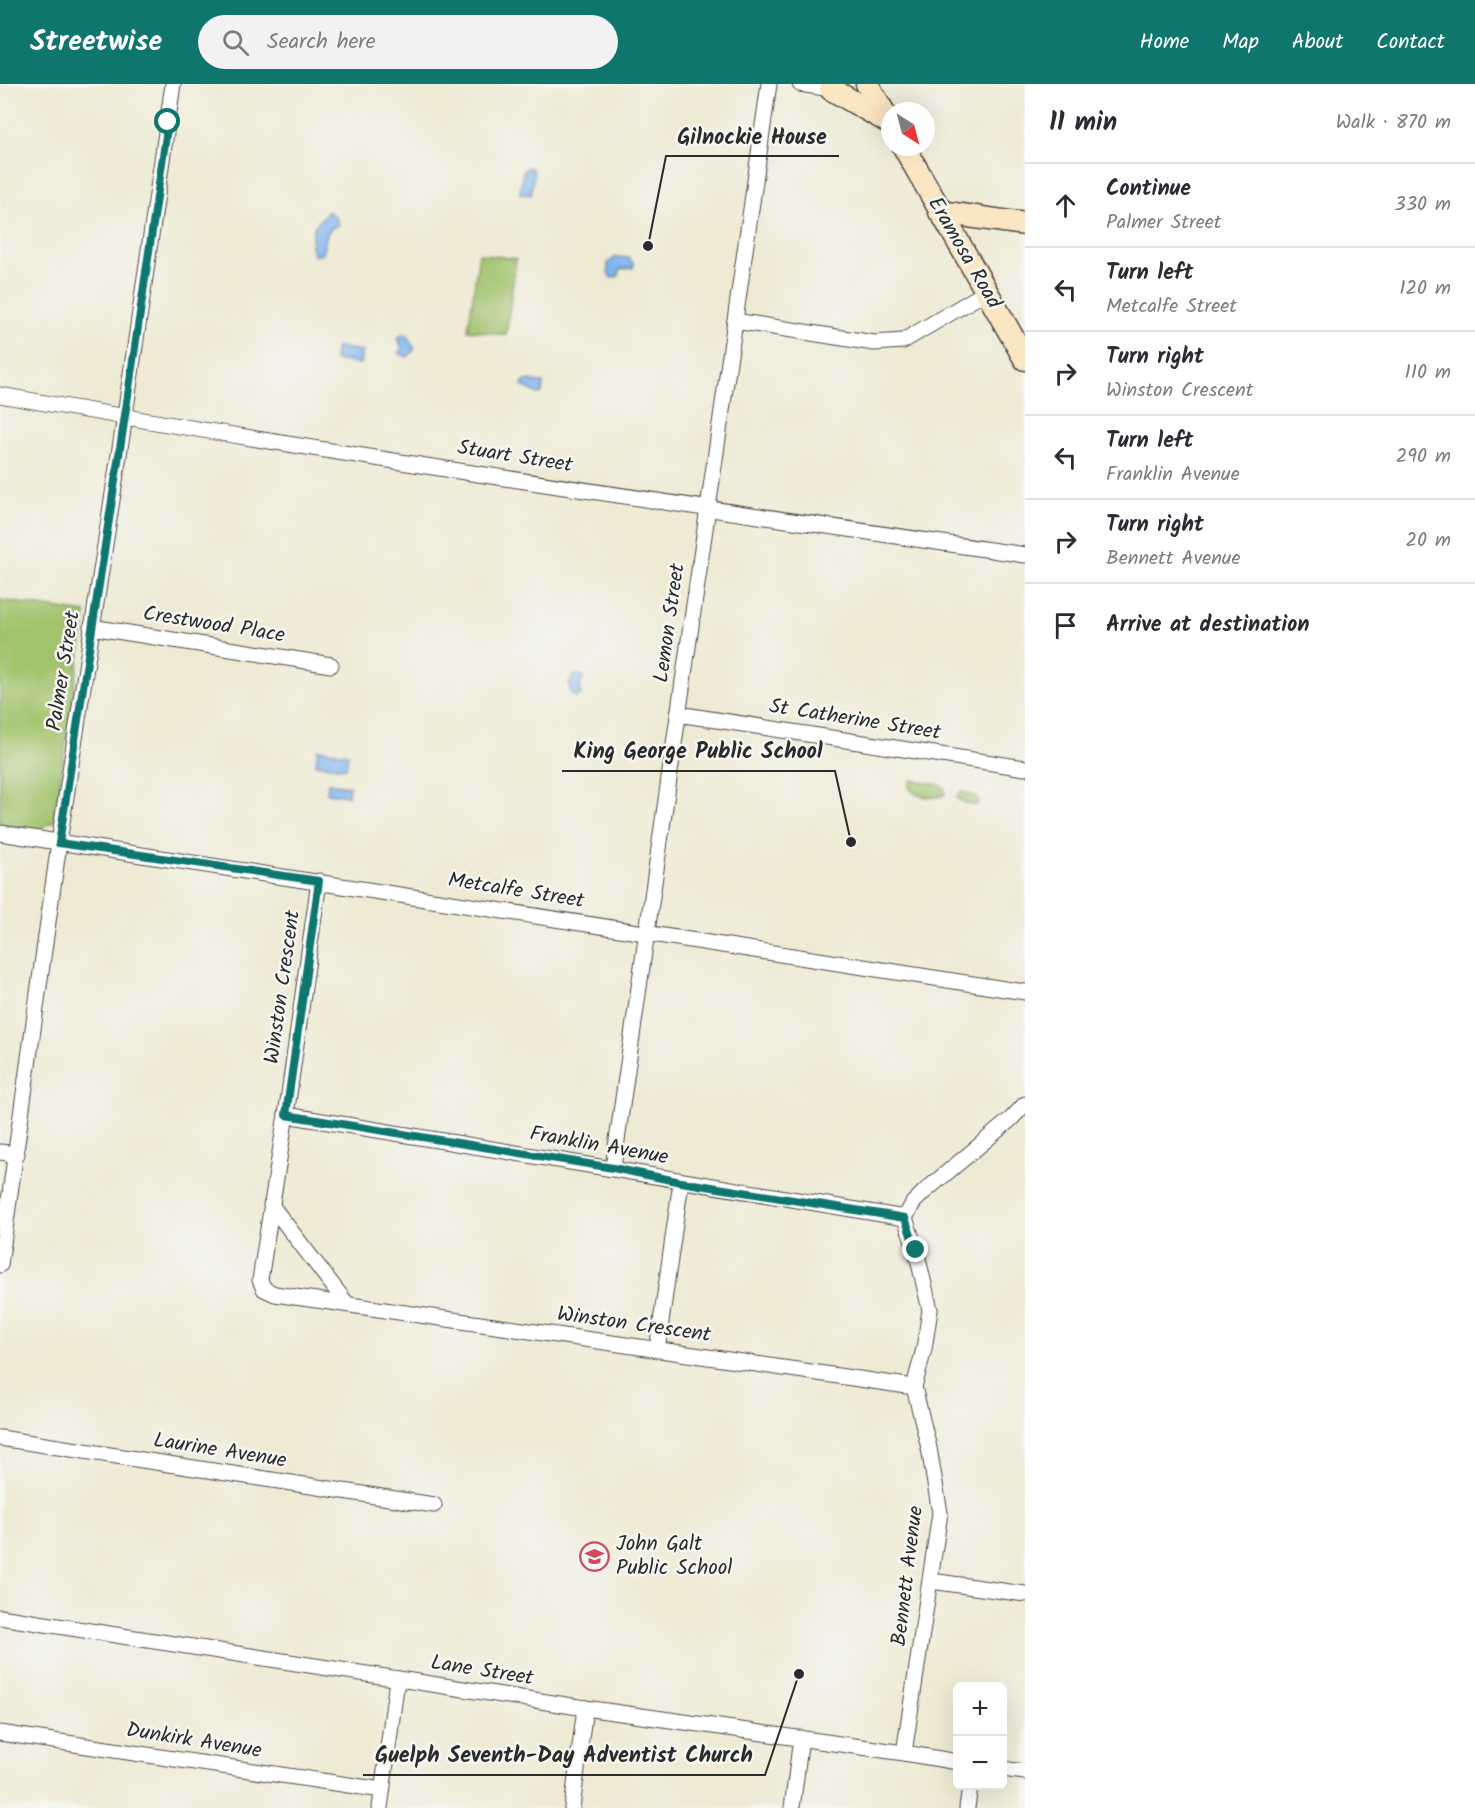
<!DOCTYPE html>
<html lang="en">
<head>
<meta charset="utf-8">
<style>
	:root { --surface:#fff; --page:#f2f2f3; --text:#2b2b33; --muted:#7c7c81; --line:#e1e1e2; --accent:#0f766e }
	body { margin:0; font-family:Kalam,sans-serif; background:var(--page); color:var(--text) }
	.controls { position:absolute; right:18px; bottom:18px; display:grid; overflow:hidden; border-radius:9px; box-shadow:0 6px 24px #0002 }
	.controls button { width:54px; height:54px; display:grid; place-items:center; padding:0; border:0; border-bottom:2px solid var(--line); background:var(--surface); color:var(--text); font:30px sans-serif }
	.compass { position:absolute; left:881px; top:18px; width:54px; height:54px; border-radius:50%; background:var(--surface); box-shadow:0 6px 24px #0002; rotate:144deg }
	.stop { position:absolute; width:18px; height:18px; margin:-14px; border:4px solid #0f766e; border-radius:50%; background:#fff }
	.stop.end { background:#0f766e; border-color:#fff; box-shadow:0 2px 6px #0008 }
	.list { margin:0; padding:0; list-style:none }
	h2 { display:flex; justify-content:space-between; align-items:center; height:78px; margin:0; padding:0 24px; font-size:26px }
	h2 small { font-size:20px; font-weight:400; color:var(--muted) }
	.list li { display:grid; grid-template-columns:39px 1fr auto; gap:18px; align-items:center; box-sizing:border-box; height:84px; padding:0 24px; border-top:2px solid var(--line) }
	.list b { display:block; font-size:22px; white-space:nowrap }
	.list p { margin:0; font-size:20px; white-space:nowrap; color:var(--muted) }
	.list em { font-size:20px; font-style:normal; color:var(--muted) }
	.icon { flex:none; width:33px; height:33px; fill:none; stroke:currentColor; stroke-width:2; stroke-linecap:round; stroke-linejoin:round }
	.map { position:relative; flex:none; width:1025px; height:1724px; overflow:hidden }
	header { display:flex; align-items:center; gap:36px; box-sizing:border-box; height:84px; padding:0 30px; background:var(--accent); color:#fff }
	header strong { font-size:28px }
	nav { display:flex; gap:33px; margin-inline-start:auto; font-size:21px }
	.search { width:420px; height:54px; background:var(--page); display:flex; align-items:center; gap:15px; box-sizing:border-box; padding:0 21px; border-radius:33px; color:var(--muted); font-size:22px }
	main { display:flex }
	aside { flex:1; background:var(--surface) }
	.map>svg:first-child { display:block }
</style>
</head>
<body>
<header>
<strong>Streetwise</strong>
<div class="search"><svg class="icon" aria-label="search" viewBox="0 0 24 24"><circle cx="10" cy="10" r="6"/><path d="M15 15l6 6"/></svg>Search here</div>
<nav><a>Home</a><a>Map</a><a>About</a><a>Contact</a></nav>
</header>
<main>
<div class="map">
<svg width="1025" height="1724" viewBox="0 0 1025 1724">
	<rect width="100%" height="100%" fill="#f6f6f2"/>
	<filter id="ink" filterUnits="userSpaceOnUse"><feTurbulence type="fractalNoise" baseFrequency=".0167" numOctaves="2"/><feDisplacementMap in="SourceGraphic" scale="12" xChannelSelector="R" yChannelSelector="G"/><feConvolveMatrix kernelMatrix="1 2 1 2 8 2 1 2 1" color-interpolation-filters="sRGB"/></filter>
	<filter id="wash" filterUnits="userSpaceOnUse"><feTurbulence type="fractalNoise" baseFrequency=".008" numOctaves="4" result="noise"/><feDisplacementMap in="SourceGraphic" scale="24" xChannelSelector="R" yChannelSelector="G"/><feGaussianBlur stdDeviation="1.35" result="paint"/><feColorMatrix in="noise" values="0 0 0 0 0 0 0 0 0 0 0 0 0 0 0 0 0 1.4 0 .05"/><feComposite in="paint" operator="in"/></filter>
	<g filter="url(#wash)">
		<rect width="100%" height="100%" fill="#eeead4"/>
		<!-- green -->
		<g fill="#a1c36c" stroke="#66774c" stroke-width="1.5">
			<path d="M479 170 516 175 506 251 468 246Z"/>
			<path d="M0 516 86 529 54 737 38 746 0 740Z"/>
			<path d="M911 696 939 701 944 704 945 710C934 716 916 714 909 703Z"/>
			<path d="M961 707 977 713 979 718 976 721C969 721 963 719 957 714Z"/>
		</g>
		<!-- water -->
		<g fill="#80b6ef" stroke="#56708d" stroke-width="1.5">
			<path d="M527 83 532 84 531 87H534L531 111 520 110 523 86H526Z"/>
			<path d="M328 127 335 132 339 141C322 146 328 156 322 169L320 171H314L311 162 314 143Z"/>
			<path d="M616 173 630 174V177L634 179 633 184 622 185 619 188V192L611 194 608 188V179Z"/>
			<path d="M403 250 408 251 410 258 414 263V266L407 273 399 269 402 264 398 254Z"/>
			<path d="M336 263 362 267 360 280 334 276Z"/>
			<path d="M531 296 537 299H543L542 309 539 310 522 302 523 298Z"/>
			<path d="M577 590 584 593 580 601 581 610 576 613 571 609 569 600 574 591Z"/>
			<path d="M318 665 348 670 346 684 316 680Z"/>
			<path d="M328 699 349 702 348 712 327 709Z"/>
		</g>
	</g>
	<g filter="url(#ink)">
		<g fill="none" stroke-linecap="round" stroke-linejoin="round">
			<defs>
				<g id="street">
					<path d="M800 0 831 5 838 2"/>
					<path d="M735 237 874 259 903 257 986 208"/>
					<path d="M0 311C340 372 683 421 1025 471"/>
					<path d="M91 543 331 581"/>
					<path d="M678 630 1025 684"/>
					<path d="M0 749 1025 908"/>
					<path d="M319 797 287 1024 260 1196 264 1205 275 1210 914 1303"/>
					<path d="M286 1031C492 1065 699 1099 905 1134"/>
					<path d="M0 1068 17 1070"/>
					<path d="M613 1084 769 0"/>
					<path d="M271 1121 347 1220"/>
					<path d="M0 1181 61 745 123 345 173 0"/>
					<path d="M657 1266 681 1098"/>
					<path d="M0 1354 434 1421"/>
					<path d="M931 1497 1025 1510"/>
					<path d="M0 1533 585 1624 904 1669 958 1678"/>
					<path d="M0 1649 382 1706"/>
					<path d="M904 1669 940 1429 929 1364 914 1303 924 1265 930 1226 916 1166 905 1134 913 1119 925 1107 1011 1035 1025 1020"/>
					<path d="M1002 1685 1025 1688"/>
					<path d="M380 1724 397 1596"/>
					<path d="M572 1724 585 1624"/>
					<path d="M792 1724 801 1654"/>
					<path d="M967 1724 970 1702"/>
				</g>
				<g id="secondary">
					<path d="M867 0 889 37"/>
					<path d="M831 5 890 39"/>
					<path d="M904 63 1025 275"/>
					<path d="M940 128 1025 140"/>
				</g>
			</defs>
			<!-- street casing -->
			<use href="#street" stroke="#484844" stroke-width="17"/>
			<!-- secondary casing -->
			<use href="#secondary" stroke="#484844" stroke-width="25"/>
			<!-- street -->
			<use href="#street" stroke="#fff" stroke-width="15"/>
			<!-- secondary -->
			<use href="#secondary" stroke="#fbe6c4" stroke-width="22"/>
		</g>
	</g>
	<g fill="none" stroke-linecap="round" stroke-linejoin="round" filter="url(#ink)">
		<!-- route -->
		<path stroke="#0f766e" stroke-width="8" d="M168 38 123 345 59 759 319 797 286 1031 613 1084 681 1098 905 1134 916 1166"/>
	</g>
	<!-- icons -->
	<defs>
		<symbol id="school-ring" viewBox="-11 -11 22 22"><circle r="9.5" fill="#f6f6f2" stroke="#d1495b" stroke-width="1.5"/><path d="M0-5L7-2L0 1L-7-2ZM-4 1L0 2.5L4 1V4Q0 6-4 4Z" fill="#d1495b"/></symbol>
	</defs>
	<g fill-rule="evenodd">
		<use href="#school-ring" x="578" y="1456" width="33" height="33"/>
	</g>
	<g text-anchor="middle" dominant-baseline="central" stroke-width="5" stroke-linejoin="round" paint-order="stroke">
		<!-- street labels -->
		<g font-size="21" fill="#2b2b2b" stroke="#f6f6f2">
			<text transform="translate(964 169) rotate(60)">Eramosa Road</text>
			<text transform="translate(515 373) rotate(9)">Stuart Street</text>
			<text transform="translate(670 539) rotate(-82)">Lemon Street</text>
			<text transform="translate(214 541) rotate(9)">Crestwood Place</text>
			<text transform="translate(64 587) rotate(-81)">Palmer Street</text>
			<text transform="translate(855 636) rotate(9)">St Catherine Street</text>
			<text transform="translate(516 807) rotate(9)">Metcalfe Street</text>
			<text transform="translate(283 903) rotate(-82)">Winston Crescent</text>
			<text transform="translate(599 1062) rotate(10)">Franklin Avenue</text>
			<text transform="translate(634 1241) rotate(8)">Winston Crescent</text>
			<text transform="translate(220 1367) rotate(9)">Laurine Avenue</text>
			<text transform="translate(908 1492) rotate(-83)">Bennett Avenue</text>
			<text transform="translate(482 1587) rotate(9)">Lane Street</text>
			<text transform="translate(194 1657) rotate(9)">Dunkirk Avenue</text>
		</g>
		<!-- poi labels -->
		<g font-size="21" fill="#2b2b2b" stroke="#f6f6f2" text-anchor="start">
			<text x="616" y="1460">John Galt<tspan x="616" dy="24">Public School</tspan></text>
		</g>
	</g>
	<!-- callouts -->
	<path fill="none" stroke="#2b2b2b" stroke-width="2" d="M648 162L666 72H839M851 758L835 687H562M799 1590L765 1691H363"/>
	<g fill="#2b2b2b" stroke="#f6f6f2" stroke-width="2">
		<circle cx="648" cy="162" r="6"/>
		<circle cx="851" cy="758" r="6"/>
		<circle cx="799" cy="1590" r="6"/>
	</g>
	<g font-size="22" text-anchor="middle" font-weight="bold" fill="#2b2b2b" stroke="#f6f6f2" stroke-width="5" stroke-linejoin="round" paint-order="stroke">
		<text x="752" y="60">Gilnockie House</text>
		<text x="698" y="674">King George Public School</text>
		<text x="564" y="1678">Guelph Seventh-Day Adventist Church</text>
	</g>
</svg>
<div class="controls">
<button>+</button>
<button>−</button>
</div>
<svg class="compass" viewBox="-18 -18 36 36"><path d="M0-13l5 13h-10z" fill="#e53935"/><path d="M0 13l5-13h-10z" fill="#7c7c81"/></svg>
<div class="stop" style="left:168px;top:38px"></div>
<div class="stop end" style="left:916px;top:1166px"></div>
</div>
<aside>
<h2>11 min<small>Walk · 870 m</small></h2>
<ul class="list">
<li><svg class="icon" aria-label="ahead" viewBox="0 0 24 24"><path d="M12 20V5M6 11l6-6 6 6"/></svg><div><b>Continue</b><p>Palmer Street</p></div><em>330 m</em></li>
<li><svg class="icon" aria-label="left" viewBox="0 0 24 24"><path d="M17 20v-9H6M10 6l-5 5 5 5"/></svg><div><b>Turn left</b><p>Metcalfe Street</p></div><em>120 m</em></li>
<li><svg class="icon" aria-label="right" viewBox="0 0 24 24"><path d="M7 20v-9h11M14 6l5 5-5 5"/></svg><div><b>Turn right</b><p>Winston Crescent</p></div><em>110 m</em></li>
<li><svg class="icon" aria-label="left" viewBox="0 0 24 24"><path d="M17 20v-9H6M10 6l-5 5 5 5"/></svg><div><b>Turn left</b><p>Franklin Avenue</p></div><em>290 m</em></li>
<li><svg class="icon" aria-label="right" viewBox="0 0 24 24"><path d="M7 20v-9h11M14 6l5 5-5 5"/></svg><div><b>Turn right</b><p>Bennett Avenue</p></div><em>20 m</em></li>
<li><svg class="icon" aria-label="arrive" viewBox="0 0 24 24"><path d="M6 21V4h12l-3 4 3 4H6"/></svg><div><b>Arrive at destination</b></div></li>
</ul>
</aside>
</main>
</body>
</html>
